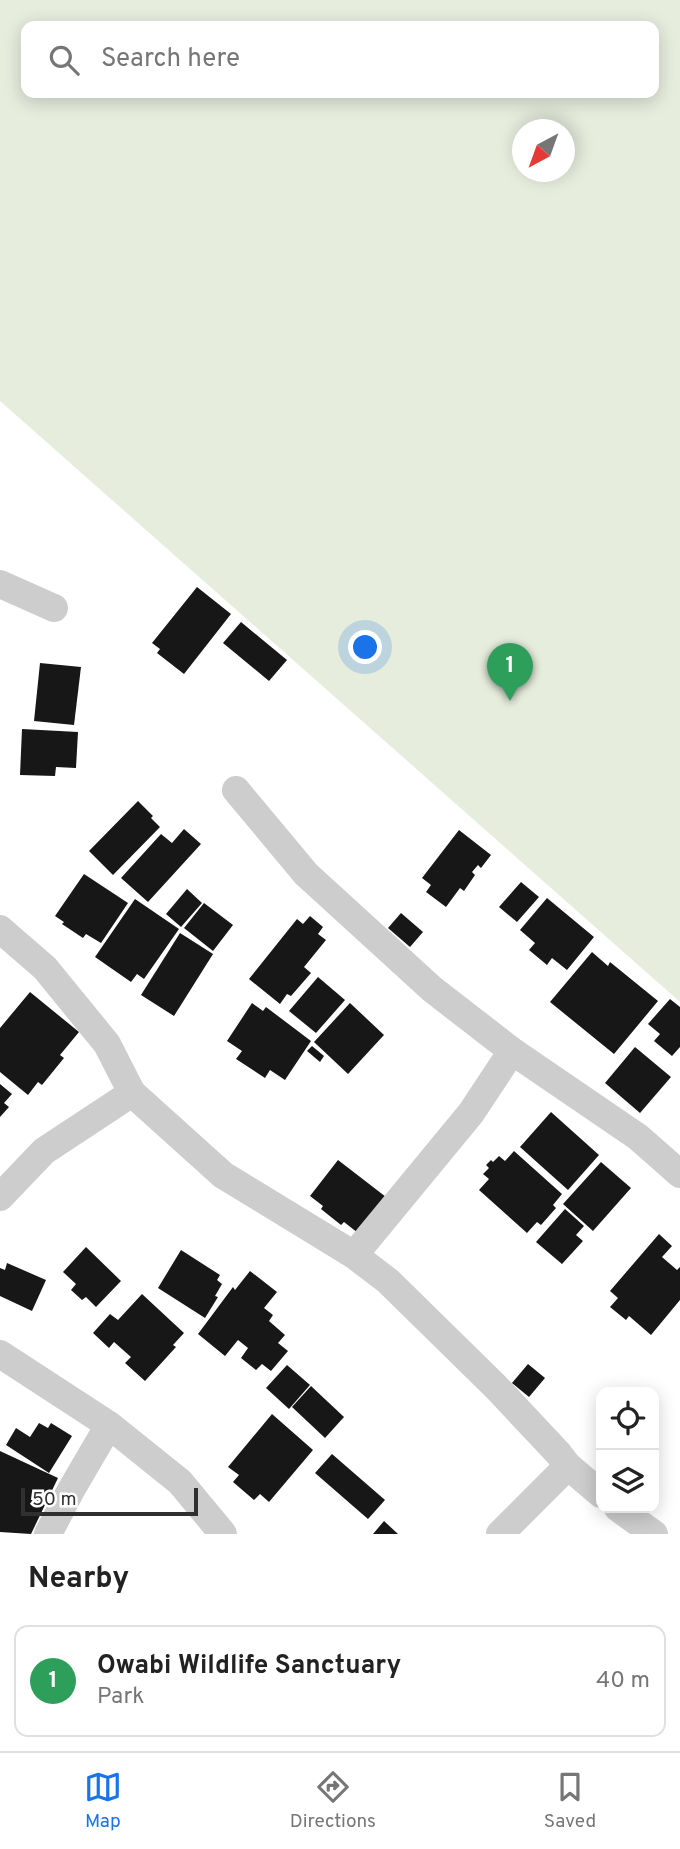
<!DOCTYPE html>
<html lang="en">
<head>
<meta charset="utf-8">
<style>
	:root { --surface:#fff; --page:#f6f6f6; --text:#222; --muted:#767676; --line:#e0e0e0; --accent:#1a73e8 }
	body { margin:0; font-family:Overpass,sans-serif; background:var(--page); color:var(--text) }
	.controls { position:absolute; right:21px; bottom:21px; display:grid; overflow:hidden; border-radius:14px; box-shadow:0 4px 18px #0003 }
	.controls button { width:63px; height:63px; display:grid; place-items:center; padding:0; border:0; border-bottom:2px solid var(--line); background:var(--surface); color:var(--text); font:35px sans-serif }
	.compass { position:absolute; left:512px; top:119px; width:63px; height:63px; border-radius:50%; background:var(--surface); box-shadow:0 4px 18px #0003; rotate:221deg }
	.scale { position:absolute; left:21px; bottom:18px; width:177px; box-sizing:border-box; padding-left:7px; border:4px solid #303030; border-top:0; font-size:19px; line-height:24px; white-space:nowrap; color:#303030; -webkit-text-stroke:5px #fff; paint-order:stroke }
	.you { position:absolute; left:366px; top:648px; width:24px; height:24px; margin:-18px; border:5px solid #fff; border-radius:50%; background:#1a73e8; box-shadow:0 0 0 10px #1a73e833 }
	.badge { display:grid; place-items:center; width:46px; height:46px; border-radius:50%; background:var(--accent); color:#fff; font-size:23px; font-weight:700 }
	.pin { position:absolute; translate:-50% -58px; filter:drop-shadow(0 2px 4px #0008) }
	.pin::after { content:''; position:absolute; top:37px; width:24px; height:21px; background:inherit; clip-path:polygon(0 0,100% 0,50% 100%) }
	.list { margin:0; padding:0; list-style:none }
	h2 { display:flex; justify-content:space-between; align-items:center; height:91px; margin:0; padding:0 28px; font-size:30px }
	h2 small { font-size:23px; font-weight:400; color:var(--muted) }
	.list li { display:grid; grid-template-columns:46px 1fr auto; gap:21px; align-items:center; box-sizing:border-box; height:112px; margin:0 14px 14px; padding:0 14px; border:2px solid var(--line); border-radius:14px }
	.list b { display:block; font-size:26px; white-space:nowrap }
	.list p { margin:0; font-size:23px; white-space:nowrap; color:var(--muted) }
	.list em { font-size:23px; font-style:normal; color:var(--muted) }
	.icon { flex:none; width:38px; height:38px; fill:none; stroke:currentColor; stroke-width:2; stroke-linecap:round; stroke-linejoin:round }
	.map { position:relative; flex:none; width:680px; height:1534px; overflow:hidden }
	.search { position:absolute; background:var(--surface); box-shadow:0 4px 18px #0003; left:21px; right:21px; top:21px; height:77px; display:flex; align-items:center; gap:18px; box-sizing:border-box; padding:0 24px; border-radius:14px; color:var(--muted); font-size:26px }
	.sheet { height:217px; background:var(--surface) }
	nav { display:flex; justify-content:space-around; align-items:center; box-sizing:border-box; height:98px; border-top:2px solid var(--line); background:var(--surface); font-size:19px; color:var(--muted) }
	nav a { display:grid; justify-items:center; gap:4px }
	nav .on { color:var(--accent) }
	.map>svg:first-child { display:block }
</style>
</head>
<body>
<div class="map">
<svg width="680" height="1534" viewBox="0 0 680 1534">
	<rect width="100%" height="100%" fill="#fff"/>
	<!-- green -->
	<path fill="#e6eddd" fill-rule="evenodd" d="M0 0H680V1002L0 401ZM26 26H654V93H26ZM522 130H564V172H522Z"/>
	<!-- building -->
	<g fill="#171717">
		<path d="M197 587 231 614 184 674 157 653 160 649 152 643Z"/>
		<path d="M241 622 287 660 269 681 223 643Z"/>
		<path d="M40 663 81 667 74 725 34 721Z"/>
		<path d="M22 729 78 732 76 768 56 767 55 776 20 775Z"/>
		<path d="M138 801 153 816 151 818 160 827 113 875 89 851Z"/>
		<path d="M184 829 201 844 148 902 121 878 161 834 172 843Z"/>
		<path d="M459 830 491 855 481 868 478 865 472 872 475 875 464 891 460 888 446 907 426 892 431 885 422 878Z"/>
		<path d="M84 874 128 903 101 943 86 934 83 938 62 924 64 922 55 916Z"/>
		<path d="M521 882 539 897 517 922 499 907Z"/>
		<path d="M187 889 202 903 181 927 166 914Z"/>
		<path d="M547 898 594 937 567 970 552 958 547 965 529 950 535 943 520 930Z"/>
		<path d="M135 899 179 929 144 979 137 974 131 982 95 957Z"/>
		<path d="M204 903 233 925 213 951 184 928Z"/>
		<path d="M401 913 423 932 410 947 388 928Z"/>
		<path d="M310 916 323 927 318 934 326 940 304 967 311 973 291 996 287 994 280 1004 249 979 297 919 303 924Z"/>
		<path d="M180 933 213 954 174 1016 141 995Z"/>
		<path d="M592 952 608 966 610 962 658 1001 614 1054 550 1002Z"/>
		<path d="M318 977 345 1000 316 1033 289 1011Z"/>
		<path d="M30 992 79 1032 60 1055 64 1058 42 1085 38 1082 28 1095 0 1072V1028Z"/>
		<path d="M670 999 680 1007V1047L672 1056 654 1041 660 1034 648 1024Z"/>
		<path d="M252 1003 263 1011 266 1007 311 1041 285 1080 270 1070 265 1078 236 1059 242 1051 227 1041Z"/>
		<path d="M350 1003 384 1035 348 1074 314 1042Z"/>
		<path d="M312 1046 324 1056 320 1062 307 1051Z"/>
		<path d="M635 1047 671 1077 640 1113 605 1083Z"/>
		<path d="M0 1084 12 1094 4 1103 9 1107 0 1117Z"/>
		<path d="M551 1112 599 1155 568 1190 520 1147Z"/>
		<path d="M514 1151 562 1194 553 1205 556 1208 541 1225 537 1222 527 1233 479 1190 489 1179 483 1174 489 1168 486 1165 491 1160 493 1162 499 1156 505 1161Z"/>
		<path d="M338 1160 386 1197 358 1233 344 1222 341 1225 321 1209 323 1206 310 1196Z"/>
		<path d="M601 1162 631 1188 593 1231 563 1204Z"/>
		<path d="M565 1209 584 1226 576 1235 583 1241 562 1264 536 1242Z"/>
		<path d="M659 1234 672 1246 662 1257 677 1270 680 1267V1300L651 1335 629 1316 626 1320 610 1307 618 1298 610 1291Z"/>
		<path d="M86 1247 121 1281 96 1307 86 1297 82 1300 71 1290 76 1284 63 1272Z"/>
		<path d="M181 1250 220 1275 217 1280 222 1284 215 1296 218 1297 205 1318 158 1288Z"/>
		<path d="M7 1263 46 1280 32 1311 0 1296V1268L5 1270Z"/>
		<path d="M250 1271 277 1292 264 1308 273 1315 269 1321 285 1335 278 1343 288 1351 271 1371 262 1364 256 1370 241 1358 248 1348 238 1340 225 1356 198 1334 233 1287 235 1290Z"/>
		<path d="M142 1294 184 1333 173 1345 176 1347 145 1381 125 1363 131 1357 114 1342 109 1348 93 1333 110 1314 118 1320Z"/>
		<path d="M528 1364 545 1378 529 1397 512 1383Z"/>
		<path d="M287 1365 310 1385 289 1409 266 1388Z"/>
		<path d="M311 1386 344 1417 325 1438 292 1407Z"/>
		<path d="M272 1414 313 1450 269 1502 260 1494 254 1500 233 1482 239 1475 228 1467Z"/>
		<path d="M39 1423 48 1428 51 1423 72 1436 49 1473 6 1445 16 1428 30 1437Z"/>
		<path d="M0 1451 58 1478 31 1534 0 1532Z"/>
		<path d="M332 1454 385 1500 368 1519 315 1473Z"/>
		<path d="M384 1521 398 1534H373Z"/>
	</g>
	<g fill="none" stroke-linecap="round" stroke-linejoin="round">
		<!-- street -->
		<g stroke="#cdcdcd" stroke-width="28">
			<path d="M0 584 54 608"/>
			<path d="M236 790 306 874 432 989 512 1051"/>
			<path d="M0 929 45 968 107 1044 132 1093"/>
			<path d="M0 1197 44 1151 132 1093 223 1175 354 1255 388 1281 496 1387 558 1453 568 1466 500 1534"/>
			<path d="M354 1255 471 1113 512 1051 638 1137 680 1174"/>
			<path d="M0 1354 109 1425 180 1482 223 1534"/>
			<path d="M568 1466 601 1494"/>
			<path d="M618 1508 654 1534"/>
			<path d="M48 1534 71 1490 109 1425"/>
		</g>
	</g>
</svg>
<div class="controls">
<button><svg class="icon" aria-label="locate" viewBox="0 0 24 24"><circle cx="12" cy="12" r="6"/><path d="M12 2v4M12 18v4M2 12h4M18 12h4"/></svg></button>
<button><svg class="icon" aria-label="layers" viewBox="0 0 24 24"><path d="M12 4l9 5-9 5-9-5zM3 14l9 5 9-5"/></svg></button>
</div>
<svg class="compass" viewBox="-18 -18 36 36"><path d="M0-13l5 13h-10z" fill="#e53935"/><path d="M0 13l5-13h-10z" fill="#767676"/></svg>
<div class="scale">50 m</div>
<div class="you"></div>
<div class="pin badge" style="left:510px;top:701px;background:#2e9e5b">1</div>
<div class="search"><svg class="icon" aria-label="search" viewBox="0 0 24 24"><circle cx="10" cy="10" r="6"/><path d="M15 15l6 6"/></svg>Search here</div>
</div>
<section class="sheet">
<h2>Nearby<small></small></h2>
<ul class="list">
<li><span class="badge" style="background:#2e9e5b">1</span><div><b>Owabi Wildlife Sanctuary</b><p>Park</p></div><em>40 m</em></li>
</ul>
</section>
<nav>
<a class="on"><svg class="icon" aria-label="map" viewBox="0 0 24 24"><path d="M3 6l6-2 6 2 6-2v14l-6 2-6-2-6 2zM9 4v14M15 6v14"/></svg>Map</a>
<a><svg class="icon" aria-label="directions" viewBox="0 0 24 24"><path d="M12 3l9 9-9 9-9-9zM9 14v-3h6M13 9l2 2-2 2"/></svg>Directions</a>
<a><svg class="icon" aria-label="saved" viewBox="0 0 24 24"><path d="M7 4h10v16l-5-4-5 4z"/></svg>Saved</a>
</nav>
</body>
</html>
